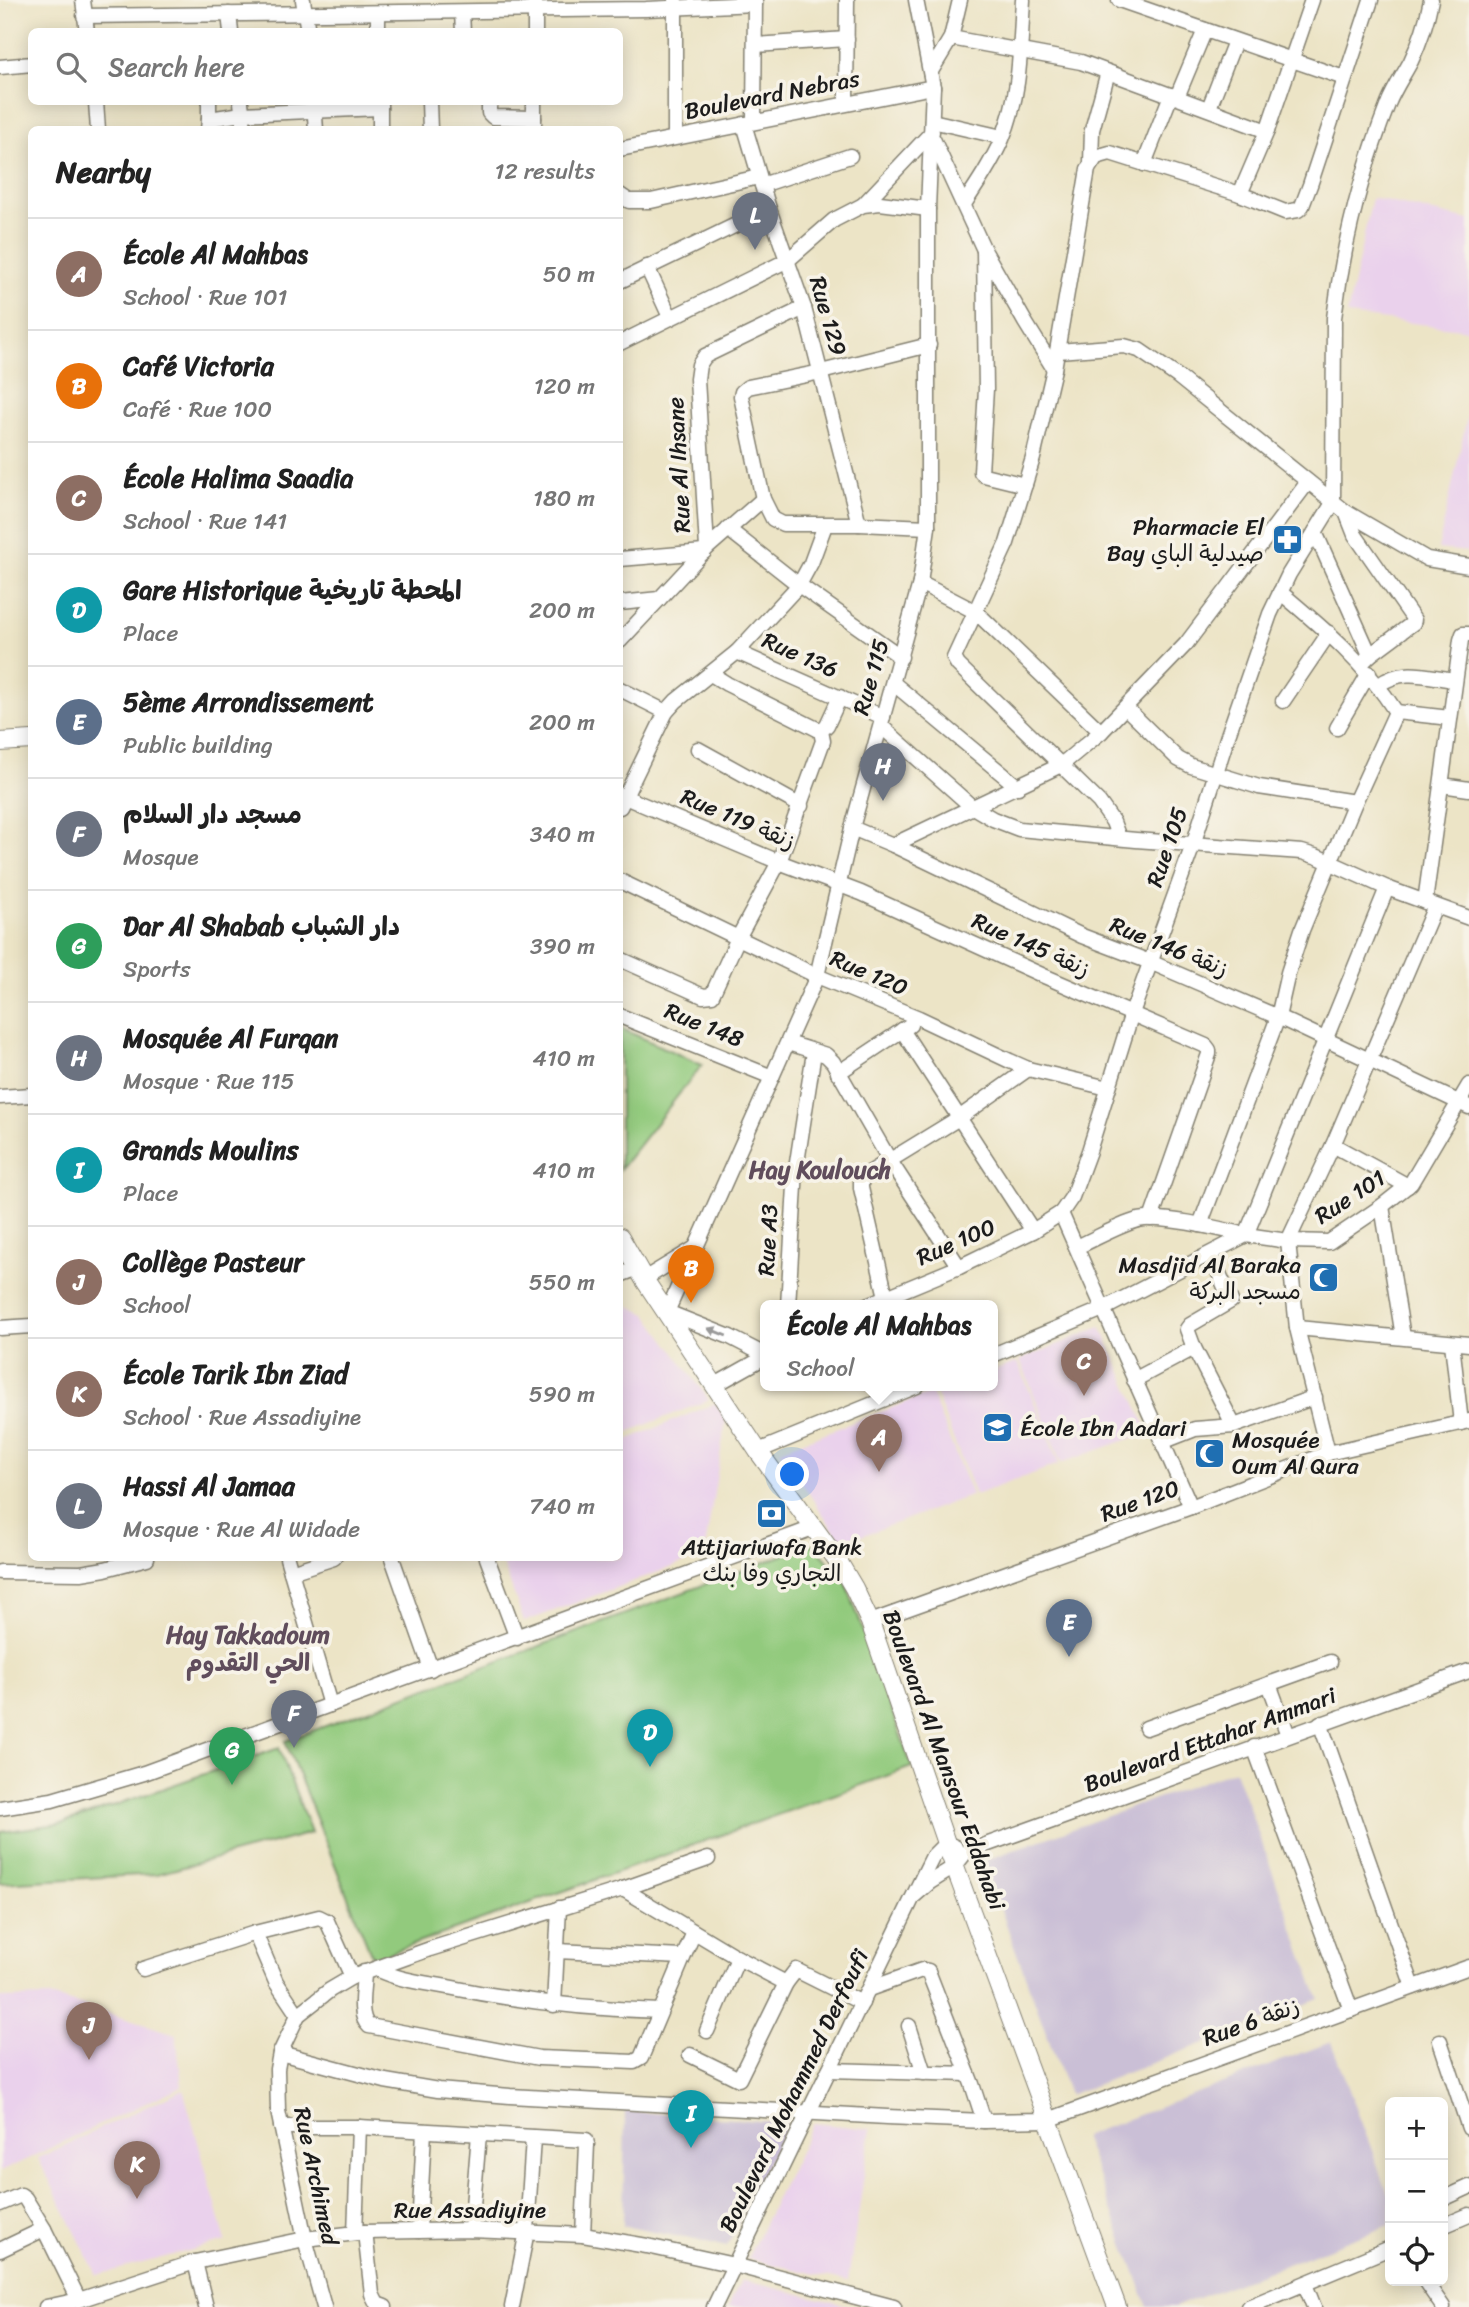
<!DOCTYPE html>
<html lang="en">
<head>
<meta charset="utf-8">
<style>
	:root { --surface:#fff; --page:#f2f2f2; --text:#222; --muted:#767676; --line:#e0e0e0; --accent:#ea580c }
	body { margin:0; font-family:Sriracha,"Playpen Sans Arabic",sans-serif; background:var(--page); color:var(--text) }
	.controls { position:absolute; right:21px; bottom:21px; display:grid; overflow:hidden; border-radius:10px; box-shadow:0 4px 18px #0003 }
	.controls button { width:63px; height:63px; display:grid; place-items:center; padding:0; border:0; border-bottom:2px solid var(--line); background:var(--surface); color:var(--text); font:35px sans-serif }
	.you { position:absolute; left:793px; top:1475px; width:24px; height:24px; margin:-18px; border:5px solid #fff; border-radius:50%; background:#1a73e8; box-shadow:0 0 0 10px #1a73e833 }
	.badge { display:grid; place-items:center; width:46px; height:46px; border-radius:50%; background:var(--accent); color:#fff; font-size:23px; font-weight:700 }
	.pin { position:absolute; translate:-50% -58px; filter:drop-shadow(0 2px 4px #0008) }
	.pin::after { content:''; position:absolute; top:37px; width:24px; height:21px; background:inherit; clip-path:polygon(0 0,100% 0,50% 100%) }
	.popup { position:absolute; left:760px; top:1300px; width:238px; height:91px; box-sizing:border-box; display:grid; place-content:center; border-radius:10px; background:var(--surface); filter:drop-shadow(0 2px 5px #0005); font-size:23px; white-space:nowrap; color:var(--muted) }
	.popup b { font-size:26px; color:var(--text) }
	.popup::after { content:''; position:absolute; left:50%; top:100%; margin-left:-14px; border:14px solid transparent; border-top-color:var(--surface) }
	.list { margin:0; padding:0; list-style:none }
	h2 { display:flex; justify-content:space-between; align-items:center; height:91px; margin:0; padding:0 28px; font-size:30px }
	h2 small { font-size:23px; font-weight:400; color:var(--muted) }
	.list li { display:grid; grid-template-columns:46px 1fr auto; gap:21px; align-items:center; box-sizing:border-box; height:112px; padding:0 28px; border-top:2px solid var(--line) }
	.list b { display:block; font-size:26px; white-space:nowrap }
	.list p { margin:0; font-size:23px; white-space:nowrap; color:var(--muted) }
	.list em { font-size:23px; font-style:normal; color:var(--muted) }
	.icon { flex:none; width:38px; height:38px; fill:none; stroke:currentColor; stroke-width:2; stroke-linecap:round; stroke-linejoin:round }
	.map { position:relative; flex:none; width:1469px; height:2307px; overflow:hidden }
	.search { position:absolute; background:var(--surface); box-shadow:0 4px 18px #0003; left:28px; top:28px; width:595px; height:77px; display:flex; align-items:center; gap:18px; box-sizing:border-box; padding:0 24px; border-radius:10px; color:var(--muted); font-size:26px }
	.panel { position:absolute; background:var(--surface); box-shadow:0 4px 18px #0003; left:28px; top:126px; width:595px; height:1435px; border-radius:10px }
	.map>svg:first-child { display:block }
</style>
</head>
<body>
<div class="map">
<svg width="1469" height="2307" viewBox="0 0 1469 2307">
	<rect width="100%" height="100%" fill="#f7f3e8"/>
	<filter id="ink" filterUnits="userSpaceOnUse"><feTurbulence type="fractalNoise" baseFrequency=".0143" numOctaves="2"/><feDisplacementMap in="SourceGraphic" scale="14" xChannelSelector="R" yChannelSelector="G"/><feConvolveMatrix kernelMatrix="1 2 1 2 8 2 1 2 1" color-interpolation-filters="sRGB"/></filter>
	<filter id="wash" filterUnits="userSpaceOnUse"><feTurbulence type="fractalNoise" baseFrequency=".00686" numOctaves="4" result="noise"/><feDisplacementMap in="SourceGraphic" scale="28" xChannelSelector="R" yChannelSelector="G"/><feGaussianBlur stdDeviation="1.57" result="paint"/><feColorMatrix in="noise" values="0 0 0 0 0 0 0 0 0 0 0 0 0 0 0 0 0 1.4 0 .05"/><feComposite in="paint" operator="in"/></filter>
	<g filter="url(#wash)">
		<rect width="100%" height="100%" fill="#ece4c6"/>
		<!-- built -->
		<g fill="#ead1ec">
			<path d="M1372 198 1469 220V330L1347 315Z"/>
			<path d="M1469 408V552L1438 549 1456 468Z"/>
			<path d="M620 1302 647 1314 709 1400 620 1435Z"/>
			<path d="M1101 1327 1149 1432 1061 1463 1020 1360Z"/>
			<path d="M1018 1362 1059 1464 975 1495 935 1392 952 1386H993V1371Z"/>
			<path d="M931 1393 972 1495 842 1543 780 1450Z"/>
			<path d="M716 1403 726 1419 704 1555 524 1622 501 1558H620V1443Z"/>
			<path d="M54 1997 176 2034 182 2086 0 2172V1998Z"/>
			<path d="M183 2089 226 2241 97 2275 38 2158Z"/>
			<path d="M813 2123 871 2129 848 2281 747 2259Z"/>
			<path d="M741 2280 854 2307H728Z"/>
		</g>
		<!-- industrial -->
		<g fill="#cabfd6">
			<path d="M1235 1770 1319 1999 1069 2095 983 1861Z"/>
			<path d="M1331 2042 1390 2198V2225L1174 2307H1148L1083 2136Z"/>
			<path d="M625 2111 788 2123 727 2246 623 2226Z"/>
		</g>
		<!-- green -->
		<g fill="#92ca7d" stroke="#57734c" stroke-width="2">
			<path d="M620 1028 702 1065 620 1169Z"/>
			<path d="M813 1544 845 1580 912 1767 373 1959 285 1741Z"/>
			<path d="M279 1748 311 1833 157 1874 0 1883V1832L64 1823Z"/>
		</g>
	</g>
	<g filter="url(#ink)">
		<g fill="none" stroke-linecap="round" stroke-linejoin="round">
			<defs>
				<g id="minor">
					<path d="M83 0 87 32"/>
					<path d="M303 0 308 32"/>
					<path d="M1119 0 1344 78"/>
					<path d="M675 1V137"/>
					<path d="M462 12 463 32"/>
					<path d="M229 14 231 32"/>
					<path d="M378 14V32"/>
					<path d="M84 16 646 9 755 4"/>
					<path d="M535 32V0"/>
					<path d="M951 38 1081 62 1267 131"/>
					<path d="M755 45 847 39"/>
					<path d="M0 67 32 64"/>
					<path d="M931 71 951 38 960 0"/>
					<path d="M1177 97 1205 30"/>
					<path d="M96 102 98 130"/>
					<path d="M209 102V119"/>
					<path d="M241 102 244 130"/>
					<path d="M380 102V130"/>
					<path d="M429 102 430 130"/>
					<path d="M489 102V113L493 117 534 118"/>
					<path d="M314 103 316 130"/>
					<path d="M846 103 847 0"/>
					<path d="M1209 108 1235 41"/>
					<path d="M754 121 755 0"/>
					<path d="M932 121 1002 137"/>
					<path d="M744 124 769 209 804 308 859 524"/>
					<path d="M208 130 209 119 242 114 380 108"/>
					<path d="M534 130V102"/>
					<path d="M933 139 984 250 1025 322 1054 369"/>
					<path d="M620 149 933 87"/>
					<path d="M1091 163 1092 130 1108 72"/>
					<path d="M1144 164 1171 95"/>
					<path d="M762 185 850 156"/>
					<path d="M1240 194 1267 131 1312 0"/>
					<path d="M620 195 629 201H651L759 177"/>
					<path d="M964 204C978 183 992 162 1002 139 1021 95 1020 47 1023 0"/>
					<path d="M863 205 932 132"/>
					<path d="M984 250 986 389 981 472 984 475 1025 485"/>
					<path d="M647 267 670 317"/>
					<path d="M620 281 769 209"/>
					<path d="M620 343 788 260 834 220 863 205 880 203 928 209"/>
					<path d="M1058 351 1124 346 1139 350 1177 376 1346 512 1427 559 1469 566"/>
					<path d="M1333 503 1334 318C1343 245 1361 173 1388 104 1394 89 1403 76 1411 61 1420 42 1427 21 1431 0"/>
					<path d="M1346 512 1355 535 1414 620 1413 623 1370 655"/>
					<path d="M928 527 859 524H783L773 519 763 499 741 396 742 392 748 387 821 372 929 345"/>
					<path d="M728 529 799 585 901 657"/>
					<path d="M1315 532 1370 655 1365 660"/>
					<path d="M707 548 697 379 699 365 705 356 804 308"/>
					<path d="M620 559 704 552"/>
					<path d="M920 583 976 612 1101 732"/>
					<path d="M1280 592C1323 628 1365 663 1396 712"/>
					<path d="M620 603 659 599"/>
					<path d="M620 641 707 548 763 499"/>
					<path d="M737 652 883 717"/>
					<path d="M711 674 727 684 821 731"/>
					<path d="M893 683 1018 787"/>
					<path d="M1379 685C1403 667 1427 677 1455 680"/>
					<path d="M620 689 666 712"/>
					<path d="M1283 701 1329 633"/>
					<path d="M1126 708 1178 759 1191 766 1259 787 1355 802"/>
					<path d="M1396 712 1450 718"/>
					<path d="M881 726 971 806 993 819 1019 829 1136 840 1302 852 1318 857 1387 888 1469 918"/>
					<path d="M1337 728 1369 673"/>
					<path d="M698 749 801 806"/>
					<path d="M1442 785 1469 789"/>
					<path d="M620 795 779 862 861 893 1044 976 1206 1046 1209 1050V1054L1151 1219"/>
					<path d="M620 807 666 712 676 701 737 652 799 585 811 563 825 525"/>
					<path d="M852 828 893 845 1082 936 1150 962 1278 1017 1469 1107"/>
					<path d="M1119 838 1113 822 1099 802 958 665 954 658 1007 543 1033 458 1054 369 1088 169 1096 157 1110 153 1240 194 1285 212 1298 210 1302 206 1310 185 1371 0"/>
					<path d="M893 845 1061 765 1101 732 1186 644 1308 482"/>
					<path d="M620 881 817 976 919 1018 1010 1061 1028 1069 1108 1088"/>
					<path d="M1425 902 1461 640 1463 634H1469"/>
					<path d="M620 959 703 996 712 995 738 938 779 862 823 741 821 731 827 725 840 697"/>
					<path d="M620 1016 772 1077"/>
					<path d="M902 1030 1033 1231"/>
					<path d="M788 1043 826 1055 833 1062 890 1161 959 1267"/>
					<path d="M838 1073 910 1025"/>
					<path d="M0 1097 32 1095"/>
					<path d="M1333 1145 1408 1186"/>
					<path d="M1382 1206 1403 1337"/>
					<path d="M1061 1213 1191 1507"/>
					<path d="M1200 1225 1278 1017 1288 973 1302 930 1355 802 1396 712"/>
					<path d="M1077 1247C1097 1238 1117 1226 1138 1220 1161 1214 1221 1229 1246 1235L1387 888"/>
					<path d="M1211 1255 1231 1301 1190 1325 1187 1329 1194 1348 1234 1426"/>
					<path d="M620 1275 638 1268"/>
					<path d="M644 1279 695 1248"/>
					<path d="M886 1297 861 1188V1178L959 1118 1028 1069"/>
					<path d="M788 1306 796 1169 814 1052"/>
					<path d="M865 1306 959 1267 1033 1231 1061 1213 1072 1197 1089 1151 1132 1013 1193 845 1228 735 1270 614 1289 574 1333 503"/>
					<path d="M0 1328 32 1326"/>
					<path d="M1297 1328 1469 1344"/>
					<path d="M1452 1343 1461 1423"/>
					<path d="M765 1355 730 1337 667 1312 817 976 852 828 920 583 928 527V209L933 87 916 0"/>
					<path d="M993 1355 1103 1309 1246 1235 1288 1241 1329 1242 1382 1206 1411 1183 1469 1085"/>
					<path d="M1134 1380 1194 1348"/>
					<path d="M715 1385 765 1357"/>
					<path d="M1162 1442 1195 1429 1234 1426 1315 1397"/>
					<path d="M758 1451 917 1386"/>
					<path d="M1328 1453 1297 1328 1288 1241 1333 1145 1435 906"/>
					<path d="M287 1558 330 1705"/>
					<path d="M392 1558 431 1669"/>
					<path d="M487 1558 517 1638"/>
					<path d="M0 1572 81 1573 105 1569 147 1558"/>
					<path d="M291 1572 334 1558"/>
					<path d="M870 1622 1191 1507 1328 1453 1469 1421"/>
					<path d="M1269 1684 1288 1735"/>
					<path d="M1320 1723 1413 1987"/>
					<path d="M1146 1728 1330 1662"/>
					<path d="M1254 1747 1351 2010"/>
					<path d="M0 1808 52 1800 144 1773 813 1528"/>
					<path d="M623 1889 738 1958 786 1983"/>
					<path d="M915 1895 930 1882 954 1867 966 1852 1469 1671"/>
					<path d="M255 1933 276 1982 298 2015"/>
					<path d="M557 1951 682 1957"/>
					<path d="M143 1969 255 1933 319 1917 327 1921 352 1977"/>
					<path d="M376 1969C398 1980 424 1983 448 1987 521 2002 586 2009 660 2011"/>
					<path d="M364 1972C364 1987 357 2016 369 2026L539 2058 634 2062 641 2058 694 1932"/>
					<path d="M869 1989 922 1970 928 1971 972 2084 984 2121"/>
					<path d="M554 2005 559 1908"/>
					<path d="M909 2026 924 2073"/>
					<path d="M707 2031 738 1958"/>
					<path d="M1440 2041 1469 2128"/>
					<path d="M280 2053 385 2081 438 2090 510 2096 887 2117 984 2121 1048 2120 1469 1967"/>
					<path d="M690 2055 739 2079 786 1983 796 1970 862 2003"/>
					<path d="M829 2070 968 2074"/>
					<path d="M281 2127H359L586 2140 587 2144 583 2235"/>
					<path d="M1443 2199 1469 2187"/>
					<path d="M0 2204 21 2195 25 2198 44 2229 79 2300"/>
					<path d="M1443 2226 1469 2215"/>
					<path d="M471 2230 479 2134"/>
					<path d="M419 2231 424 2131"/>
					<path d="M365 2232 372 2294 377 2304 385 2307"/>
					<path d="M355 2233 359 2127"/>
					<path d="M0 2250 44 2229"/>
					<path d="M195 2262 206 2307"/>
					<path d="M1425 2281 1443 2307"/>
					<path d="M1305 2284 1314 2307"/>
					<path d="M46 2307 79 2300 195 2262 305 2239 365 2232 471 2230 583 2235 647 2246 734 2265 894 2307"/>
					<path d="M324 2307 305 2239 278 2111 277 2069 280 2053 298 2015 330 1990 352 1977 430 1949 623 1889 708 1859"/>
					<path d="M512 2307 527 2231 533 2138"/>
					<path d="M714 2307 926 1870 933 1856 946 1843 955 1847"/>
					<path d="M1248 2307 1390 2248"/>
				</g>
				<g id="major">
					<path d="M0 742 32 740"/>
					<path d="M620 1237 644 1279 758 1451 838 1561 854 1588 870 1622 946 1843 1117 2307"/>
				</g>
			</defs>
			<!-- minor casing -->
			<use href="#minor" stroke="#848071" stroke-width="17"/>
			<!-- major casing -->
			<use href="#major" stroke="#848071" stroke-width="20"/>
			<!-- minor -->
			<use href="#minor" stroke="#fff" stroke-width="14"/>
			<!-- major -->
			<use href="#major" stroke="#fff" stroke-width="18"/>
		</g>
		<!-- one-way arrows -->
		<defs><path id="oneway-solid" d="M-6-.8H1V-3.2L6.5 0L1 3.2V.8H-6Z" transform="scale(1.75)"/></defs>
		<use fill="#999" href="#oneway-solid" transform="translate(717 1332) rotate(-158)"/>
	</g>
	<!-- icons -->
	<defs>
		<symbol id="pharmacy-square" viewBox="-11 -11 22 22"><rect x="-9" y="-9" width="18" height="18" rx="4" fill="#1f6fb2" stroke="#f7f3e8"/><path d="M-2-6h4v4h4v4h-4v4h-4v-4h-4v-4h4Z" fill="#fff"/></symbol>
		<symbol id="mosque-square" viewBox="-11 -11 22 22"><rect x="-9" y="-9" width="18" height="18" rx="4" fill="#1f6fb2" stroke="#f7f3e8"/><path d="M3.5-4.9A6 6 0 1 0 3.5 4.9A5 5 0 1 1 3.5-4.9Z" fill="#fff"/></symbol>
		<symbol id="school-square" viewBox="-11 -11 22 22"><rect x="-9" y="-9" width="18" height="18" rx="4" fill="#1f6fb2" stroke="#f7f3e8"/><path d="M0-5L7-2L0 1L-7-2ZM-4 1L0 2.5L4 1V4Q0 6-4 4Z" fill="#fff"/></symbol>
		<symbol id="bank-square" viewBox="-11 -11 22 22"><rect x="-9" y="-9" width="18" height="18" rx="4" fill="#1f6fb2" stroke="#f7f3e8"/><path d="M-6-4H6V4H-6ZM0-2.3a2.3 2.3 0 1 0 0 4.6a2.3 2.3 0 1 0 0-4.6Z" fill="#fff"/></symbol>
	</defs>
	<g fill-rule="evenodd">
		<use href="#pharmacy-square" x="1270" y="522" width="35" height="35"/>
		<use href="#mosque-square" x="1306" y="1260" width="35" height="35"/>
		<use href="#school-square" x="980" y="1410" width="35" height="35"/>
		<use href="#mosque-square" x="1192" y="1436" width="35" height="35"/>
		<use href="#bank-square" x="754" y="1496" width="35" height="35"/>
	</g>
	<g text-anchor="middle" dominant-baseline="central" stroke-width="7" stroke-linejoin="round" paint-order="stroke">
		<!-- street labels -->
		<g font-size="23" fill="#1c1c1c" stroke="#f7f3e8">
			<text transform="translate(772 95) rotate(-11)">Boulevard Nebras</text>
			<text transform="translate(828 316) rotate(74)">Rue 129</text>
			<text transform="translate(679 465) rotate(-93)">Rue Al Ihsane</text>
			<text transform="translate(800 655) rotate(24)">Rue 136</text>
			<text transform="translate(871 677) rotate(-74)">Rue 115</text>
			<text transform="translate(738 819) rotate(23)">Rue 119 زنقة</text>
			<text transform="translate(1167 847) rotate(-71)">Rue 105</text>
			<text transform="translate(1031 945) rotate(24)">Rue 145 زنقة</text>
			<text transform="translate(1169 947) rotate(22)">Rue 146 زنقة</text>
			<text transform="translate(869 973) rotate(23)">Rue 120</text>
			<text transform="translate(704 1025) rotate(22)">Rue 148</text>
			<text transform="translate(1350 1197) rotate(-33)">Rue 101</text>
			<text transform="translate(768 1240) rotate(-87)">Rue A3</text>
			<text transform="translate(956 1242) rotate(-24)">Rue 100</text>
			<text transform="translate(1140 1501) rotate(-20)">Rue 120</text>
			<text transform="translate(1210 1740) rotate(-20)">Boulevard Ettahar Ammari</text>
			<text transform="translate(944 1760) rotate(70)">Boulevard Al Mansour Eddahabi</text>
			<text transform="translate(1251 2022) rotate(-20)">Rue 6 زنقة</text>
			<text transform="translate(794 2091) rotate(-64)">Boulevard Mohammed Derfoufi</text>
			<text transform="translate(316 2176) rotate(78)">Rue Archimed</text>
			<text x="470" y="2210">Rue Assadiyine</text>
		</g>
		<!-- poi labels -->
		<g font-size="23" fill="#1c1c1c" stroke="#f7f3e8" text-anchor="end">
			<text x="1264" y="527">Pharmacie El<tspan x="1264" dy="26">Bay صيدلية الباي</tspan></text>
			<text x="1301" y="1265">Masdjid Al Baraka<tspan x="1301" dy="26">مسجد البركة</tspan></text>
			<text x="1020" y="1428" text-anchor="start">École Ibn Aadari</text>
			<text x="1232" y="1440" text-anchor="start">Mosquée<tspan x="1232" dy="26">Oum Al Qura</tspan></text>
			<text x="772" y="1547" text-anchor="middle">Attijariwafa Bank<tspan x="772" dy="26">التجاري وفا بنك</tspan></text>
		</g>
		<!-- neighbourhood labels -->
		<g font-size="24" font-weight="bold" fill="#604d5c" stroke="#f7f3e8">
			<text x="820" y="1170">Hay Koulouch</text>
			<text x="248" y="1635">Hay Takkadoum<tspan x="248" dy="28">الحي التقدوم</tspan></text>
		</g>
	</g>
</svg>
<div class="controls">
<button>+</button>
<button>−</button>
<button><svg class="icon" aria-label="locate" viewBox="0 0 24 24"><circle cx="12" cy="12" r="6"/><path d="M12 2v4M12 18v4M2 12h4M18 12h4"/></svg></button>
</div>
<div class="you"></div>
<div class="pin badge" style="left:879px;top:1472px;background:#8d6e63">A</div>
<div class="popup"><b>École Al Mahbas</b>School</div>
<div class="pin badge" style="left:691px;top:1303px;background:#e8710a">B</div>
<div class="pin badge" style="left:1084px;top:1396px;background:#8d6e63">C</div>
<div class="pin badge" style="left:650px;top:1767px;background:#0f9aa8">D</div>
<div class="pin badge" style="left:1069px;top:1657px;background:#5c6f8a">E</div>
<div class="pin badge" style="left:294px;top:1748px;background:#6b7280">F</div>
<div class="pin badge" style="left:232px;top:1785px;background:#2e9e5b">G</div>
<div class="pin badge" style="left:883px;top:801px;background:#6b7280">H</div>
<div class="pin badge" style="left:691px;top:2148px;background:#0f9aa8">I</div>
<div class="pin badge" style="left:89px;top:2060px;background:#8d6e63">J</div>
<div class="pin badge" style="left:137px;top:2199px;background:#8d6e63">K</div>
<div class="pin badge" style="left:755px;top:250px;background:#6b7280">L</div>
<div class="search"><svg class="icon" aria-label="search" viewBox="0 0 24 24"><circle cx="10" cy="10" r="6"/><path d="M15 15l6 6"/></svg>Search here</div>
<section class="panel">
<h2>Nearby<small>12 results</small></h2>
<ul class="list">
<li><span class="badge" style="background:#8d6e63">A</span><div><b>École Al Mahbas</b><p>School · Rue 101</p></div><em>50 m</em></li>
<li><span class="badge" style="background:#e8710a">B</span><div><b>Café Victoria</b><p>Café · Rue 100</p></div><em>120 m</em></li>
<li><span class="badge" style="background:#8d6e63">C</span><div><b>École Halima Saadia</b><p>School · Rue 141</p></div><em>180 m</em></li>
<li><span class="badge" style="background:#0f9aa8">D</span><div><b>Gare Historique المحطة تاريخية</b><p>Place</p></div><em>200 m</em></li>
<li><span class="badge" style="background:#5c6f8a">E</span><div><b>5ème Arrondissement</b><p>Public building</p></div><em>200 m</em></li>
<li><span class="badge" style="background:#6b7280">F</span><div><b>مسجد دار السلام</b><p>Mosque</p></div><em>340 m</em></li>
<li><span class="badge" style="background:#2e9e5b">G</span><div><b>Dar Al Shabab دار الشباب</b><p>Sports</p></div><em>390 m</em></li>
<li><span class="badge" style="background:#6b7280">H</span><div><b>Mosquée Al Furqan</b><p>Mosque · Rue 115</p></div><em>410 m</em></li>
<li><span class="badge" style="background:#0f9aa8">I</span><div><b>Grands Moulins</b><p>Place</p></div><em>410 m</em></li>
<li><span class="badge" style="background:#8d6e63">J</span><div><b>Collège Pasteur</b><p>School</p></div><em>550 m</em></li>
<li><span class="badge" style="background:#8d6e63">K</span><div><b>École Tarik Ibn Ziad</b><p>School · Rue Assadiyine</p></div><em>590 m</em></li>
<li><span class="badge" style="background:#6b7280">L</span><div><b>Hassi Al Jamaa</b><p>Mosque · Rue Al Widade</p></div><em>740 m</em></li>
</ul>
</section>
</div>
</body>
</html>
